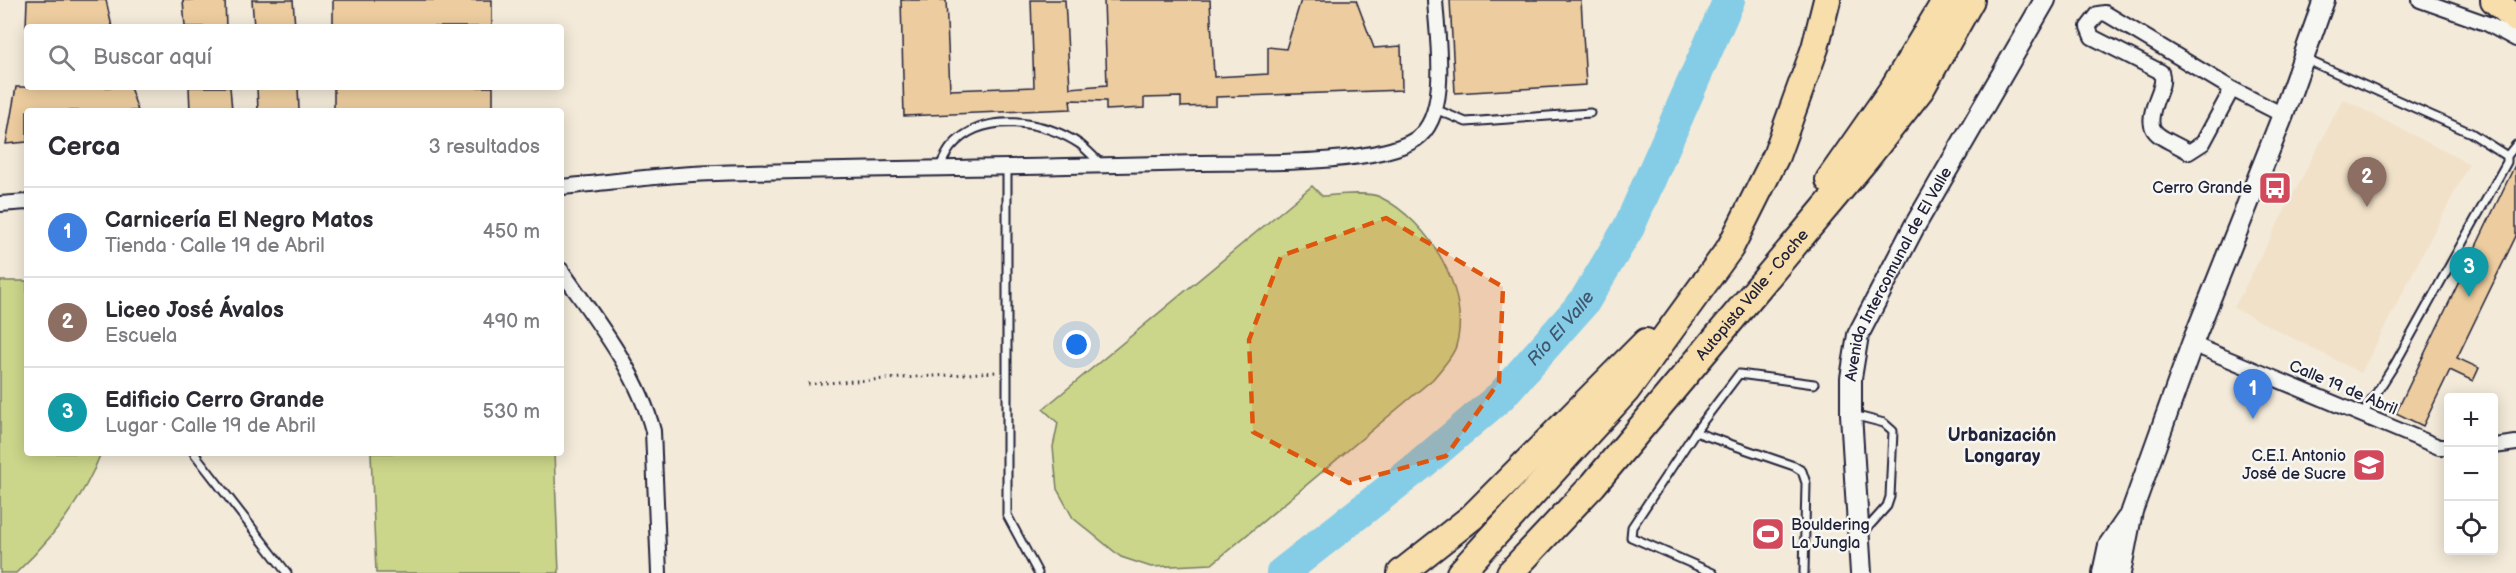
<!DOCTYPE html>
<html lang="es">
<head>
<meta charset="utf-8">
<style>
	:root { --surface:#fff; --page:#f2f2f3; --text:#2b2b33; --muted:#7c7c81; --line:#e1e1e2; --accent:#ea580c }
	body { margin:0; font-family:"Balsamiq Sans",sans-serif; background:var(--page); color:var(--text) }
	.controls { position:absolute; right:18px; bottom:18px; display:grid; overflow:hidden; border-radius:6px; box-shadow:0 3px 15px #0003 }
	.controls button { width:54px; height:54px; display:grid; place-items:center; padding:0; border:0; border-bottom:2px solid var(--line); background:var(--surface); color:var(--text); font:30px sans-serif }
	.you { position:absolute; left:1077px; top:345px; width:21px; height:21px; margin:-15px; border:4px solid #fff; border-radius:50%; background:#1a73e8; box-shadow:0 0 0 9px #1a73e833 }
	.badge { display:grid; place-items:center; width:39px; height:39px; border-radius:50%; background:var(--accent); color:#fff; font-size:20px; font-weight:700 }
	.pin { position:absolute; translate:-50% -50px; filter:drop-shadow(0 2px 3px #0008) }
	.pin::after { content:''; position:absolute; top:32px; width:21px; height:18px; background:inherit; clip-path:polygon(0 0,100% 0,50% 100%) }
	.list { margin:0; padding:0; list-style:none }
	h2 { display:flex; justify-content:space-between; align-items:center; height:78px; margin:0; padding:0 24px; font-size:26px }
	h2 small { font-size:20px; font-weight:400; color:var(--muted) }
	.list li { display:grid; grid-template-columns:39px 1fr auto; gap:18px; align-items:center; box-sizing:border-box; height:90px; padding:0 24px; border-top:2px solid var(--line) }
	.list b { display:block; font-size:22px; white-space:nowrap }
	.list p { margin:0; font-size:20px; white-space:nowrap; color:var(--muted) }
	.list em { font-size:20px; font-style:normal; color:var(--muted) }
	.icon { flex:none; width:33px; height:33px; fill:none; stroke:currentColor; stroke-width:2; stroke-linecap:round; stroke-linejoin:round }
	.map { position:relative; flex:none; width:2516px; height:573px; overflow:hidden }
	.search { position:absolute; background:var(--surface); box-shadow:0 3px 15px #0003; left:24px; top:24px; width:540px; height:66px; display:flex; align-items:center; gap:15px; box-sizing:border-box; padding:0 21px; border-radius:6px; color:var(--muted); font-size:22px }
	.panel { position:absolute; background:var(--surface); box-shadow:0 3px 15px #0003; left:24px; top:108px; width:540px; height:348px; border-radius:6px }
	.map>svg:first-child { display:block }
</style>
</head>
<body>
<div class="map">
<svg width="2516" height="573" viewBox="0 0 2516 573">
	<rect width="100%" height="100%" fill="#f3ead9"/>
	<filter id="ink" filterUnits="userSpaceOnUse"><feTurbulence type="fractalNoise" baseFrequency=".0167" numOctaves="2"/><feDisplacementMap in="SourceGraphic" scale="12" xChannelSelector="R" yChannelSelector="G"/><feConvolveMatrix kernelMatrix="1 2 1 2 8 2 1 2 1" color-interpolation-filters="sRGB"/></filter>
	<g filter="url(#ink)">
		<!-- built -->
		<path fill="#f1e1c8" d="M2343 99 2469 164 2361 373 2234 308Z"/>
		<!-- green -->
		<g fill="#cbd68a" stroke="#767c62" stroke-width="1.5">
			<path d="M1312 186 1322 196C1336 195 1368 191 1380 197 1429 221 1472 292 1456 346 1453 357 1440 370 1433 379L1212 564 1151 567 1121 557 1073 518 1057 489 1053 447 1058 423 1043 409Z"/>
			<path d="M0 281H27V453H101C83 500 52 539 16 573H0Z"/>
			<path d="M371 453H554L559 573H376Z"/>
		</g>
		<g fill="none" stroke-linecap="round" stroke-linejoin="round">
			<!-- river -->
			<path stroke="#85cce6" stroke-width="32" id="s1" d="M1282 573 1419 466 1501 396 1584 302 1629 227 1729 0"/>
		</g>
		<!-- building -->
		<g fill="#edcd9f" stroke="#22223b" stroke-width="1.5">
			<path d="M27 0H106L112 27H26Z"/>
			<path d="M183 0H225L226 27H185Z"/>
			<path d="M252 0H293L295 27H254Z"/>
			<rect x="333" y="0" width="159" height="27"/>
			<path d="M901 0H946L950 90 1034 87 1031 0H1065L1070 88 1107 85 1104 0H1210L1214 77 1268 74V47L1286 49 1301 0H1356L1374 48 1401 46 1402 90 1216 97V106L1181 107V97L1144 98V108L1106 110V101L1070 100 1071 109 904 116Z"/>
			<path d="M1450 0H1581L1586 85 1455 93Z"/>
			<path d="M16 87H130L138 111H27V142L6 144Z"/>
			<path d="M189 87H230L232 111H190Z"/>
			<path d="M257 87H298L299 111H258Z"/>
			<rect x="334" y="87" width="159" height="24"/>
			<path d="M2516 163V236L2457 358 2479 368 2473 381 2450 370 2423 426 2396 413Z"/>
		</g>
		<g fill="none" stroke-linecap="round" stroke-linejoin="round">
			<defs>
				<g id="lane">
					<path d="M2305 59 2471 133 2507 156V162L2395 364 2363 414"/>
					<path d="M1435 109 1466 122 1590 113"/>
					<path d="M2507 156 2516 145"/>
					<path d="M939 168C943 161 946 153 951 147 982 110 1045 120 1081 145 1088 151 1095 158 1101 164"/>
					<path d="M1007 169V515L1038 573"/>
					<path d="M1853 415 1884 423 1893 431 1890 497 1887 506 1862 534"/>
					<path d="M1695 432 1794 466 1802 471 1806 483 1804 573"/>
					<path d="M194 453 287 573"/>
					<path d="M1713 573 1631 537 1632 527 1695 432 1739 374 1814 384"/>
				</g>
				<g id="street">
					<path d="M2420 0 2488 24 2516 39"/>
					<path d="M2232 89 2203 143 2189 152C2156 133 2142 136 2158 95 2161 87 2164 81 2161 72L2092 37 2088 27 2098 14 2105 13 2232 89 2283 115"/>
					<path d="M561 187C613 182 665 174 717 173 877 168 1037 168 1197 163 1248 162 1376 166 1416 139 1451 115 1437 38 1435 0"/>
					<path d="M0 204 27 202"/>
					<path d="M561 270C595 319 638 372 653 431L659 573"/>
					<path d="M2192 344 2439 447H2448"/>
					<path d="M2494 446 2516 443"/>
				</g>
				<g id="secondary">
					<path id="s2" d="M1861 573 1851 414V378L1858 335 1914 227 2045 0"/>
					<path d="M2103 573 2109 545 2127 519"/>
					<path d="M2120 573 2132 511 2192 344 2283 115 2324 0"/>
				</g>
				<g id="highway">
					<path d="M2494 0 2516 19"/>
					<path d="M1829 180 1894 87 1946 0"/>
					<path d="M1401 573 1472 517 1646 342"/>
					<path d="M1460 573 1626 391 1730 248 1776 156 1815 48 1827 0"/>
					<path id="s3" d="M1510 573 1593 485 1866 159 1921 89 1971 0"/>
				</g>
			</defs>
			<!-- lane casing -->
			<use href="#lane" stroke="#22223b" stroke-width="11"/>
			<!-- street casing -->
			<use href="#street" stroke="#22223b" stroke-width="18"/>
			<!-- secondary casing -->
			<use href="#secondary" stroke="#22223b" stroke-width="24"/>
			<!-- highway casing -->
			<use href="#highway" stroke="#22223b" stroke-width="30"/>
			<!-- path -->
			<path stroke="#22223b" stroke-width="3" stroke-dasharray="1.5 4.5" stroke-linecap="butt" d="M808 384 997 372"/>
			<!-- lane -->
			<use href="#lane" stroke="#f6f6f2" stroke-width="7"/>
			<!-- street -->
			<use href="#street" stroke="#f6f6f2" stroke-width="14"/>
			<!-- secondary -->
			<use href="#secondary" stroke="#f6f6f2" stroke-width="20"/>
			<!-- highway -->
			<use href="#highway" stroke="#f8deab" stroke-width="26"/>
		</g>
	</g>
	<!-- marked area -->
	<path fill="#de560e" fill-opacity="0.2" stroke="#de560e" stroke-width="4.5" stroke-dasharray="12 8" stroke-linejoin="round" d="M1386 218 1503 287 1499 382 1446 456 1349 483 1253 432 1249 340 1281 256Z"/>
	<!-- icons -->
	<defs>
		<symbol id="bus-square" viewBox="-11 -11 22 22"><rect x="-9" y="-9" width="18" height="18" rx="4" fill="#d1495b" stroke="#f6f6f2"/><path d="M-5-6H5V4H4V6H2V4H-2V6H-4V4H-5ZM-3.5-4V0h7V-4ZM-3.5 1.2v1.5H-2V1.2ZM2 1.2v1.5H3.5V1.2Z" fill="#fff"/></symbol>
		<symbol id="school-square" viewBox="-11 -11 22 22"><rect x="-9" y="-9" width="18" height="18" rx="4" fill="#d1495b" stroke="#f6f6f2"/><path d="M0-5L7-2L0 1L-7-2ZM-4 1L0 2.5L4 1V4Q0 6-4 4Z" fill="#fff"/></symbol>
		<symbol id="stadium-square" viewBox="-11 -11 22 22"><rect x="-9" y="-9" width="18" height="18" rx="4" fill="#d1495b" stroke="#f6f6f2"/><path d="M0-5a6.5 5 0 1 0 0 10a6.5 5 0 1 0 0-10ZM-3.5-1.8h7v3.6h-7Z" fill="#fff"/></symbol>
	</defs>
	<g fill-rule="evenodd">
		<use href="#bus-square" x="2256" y="169" width="38" height="38"/>
		<use href="#school-square" x="2350" y="446" width="38" height="38"/>
		<use href="#stadium-square" x="1749" y="515" width="38" height="38"/>
	</g>
	<g text-anchor="middle" dominant-baseline="central" stroke-width="5" stroke-linejoin="round" paint-order="stroke">
		<!-- poi labels -->
		<g font-size="16" fill="#22223b" stroke="#f6f6f2" text-anchor="end">
			<text x="2252" y="188">Cerro Grande</text>
			<text x="2346" y="456">C.E.I. Antonio<tspan x="2346" dy="18">José de Sucre</tspan></text>
			<text x="1791" y="525" text-anchor="start">Bouldering<tspan x="1791" dy="18">La Jungla</tspan></text>
		</g>
		<!-- street labels -->
		<g font-size="16" fill="#22223b" stroke="#f6f6f2">
			<text stroke="none"><textPath href="#s2" startOffset="310">Avenida Intercomunal de El Valle</textPath></text>
			<text stroke="none"><textPath href="#s3" startOffset="369">Autopista Valle - Coche</textPath></text>
			<text transform="translate(2343 388) rotate(23)">Calle 19 de Abril</text>
		</g>
		<!-- water labels -->
		<g font-size="18" font-style="italic" fill="#40556e" stroke="#f6f6f2">
			<text stroke="none"><textPath href="#s1" startOffset="372">Río El Valle</textPath></text>
		</g>
		<!-- neighbourhood labels -->
		<g font-size="18" font-weight="bold" fill="#22223b" stroke="#f6f6f2">
			<text x="2002" y="435">Urbanización<tspan x="2002" dy="21">Longaray</tspan></text>
		</g>
	</g>
</svg>
<div class="controls">
<button>+</button>
<button>−</button>
<button><svg class="icon" aria-label="locate" viewBox="0 0 24 24"><circle cx="12" cy="12" r="6"/><path d="M12 2v4M12 18v4M2 12h4M18 12h4"/></svg></button>
</div>
<div class="you"></div>
<div class="pin badge" style="left:2253px;top:419px;background:#3f7fe0">1</div>
<div class="pin badge" style="left:2367px;top:207px;background:#8d6e63">2</div>
<div class="pin badge" style="left:2469px;top:297px;background:#0f9aa8">3</div>
<div class="search"><svg class="icon" aria-label="search" viewBox="0 0 24 24"><circle cx="10" cy="10" r="6"/><path d="M15 15l6 6"/></svg>Buscar aquí</div>
<section class="panel">
<h2>Cerca<small>3 resultados</small></h2>
<ul class="list">
<li><span class="badge" style="background:#3f7fe0">1</span><div><b>Carnicería El Negro Matos</b><p>Tienda · Calle 19 de Abril</p></div><em>450 m</em></li>
<li><span class="badge" style="background:#8d6e63">2</span><div><b>Liceo José Ávalos</b><p>Escuela</p></div><em>490 m</em></li>
<li><span class="badge" style="background:#0f9aa8">3</span><div><b>Edificio Cerro Grande</b><p>Lugar · Calle 19 de Abril</p></div><em>530 m</em></li>
</ul>
</section>
</div>
</body>
</html>
